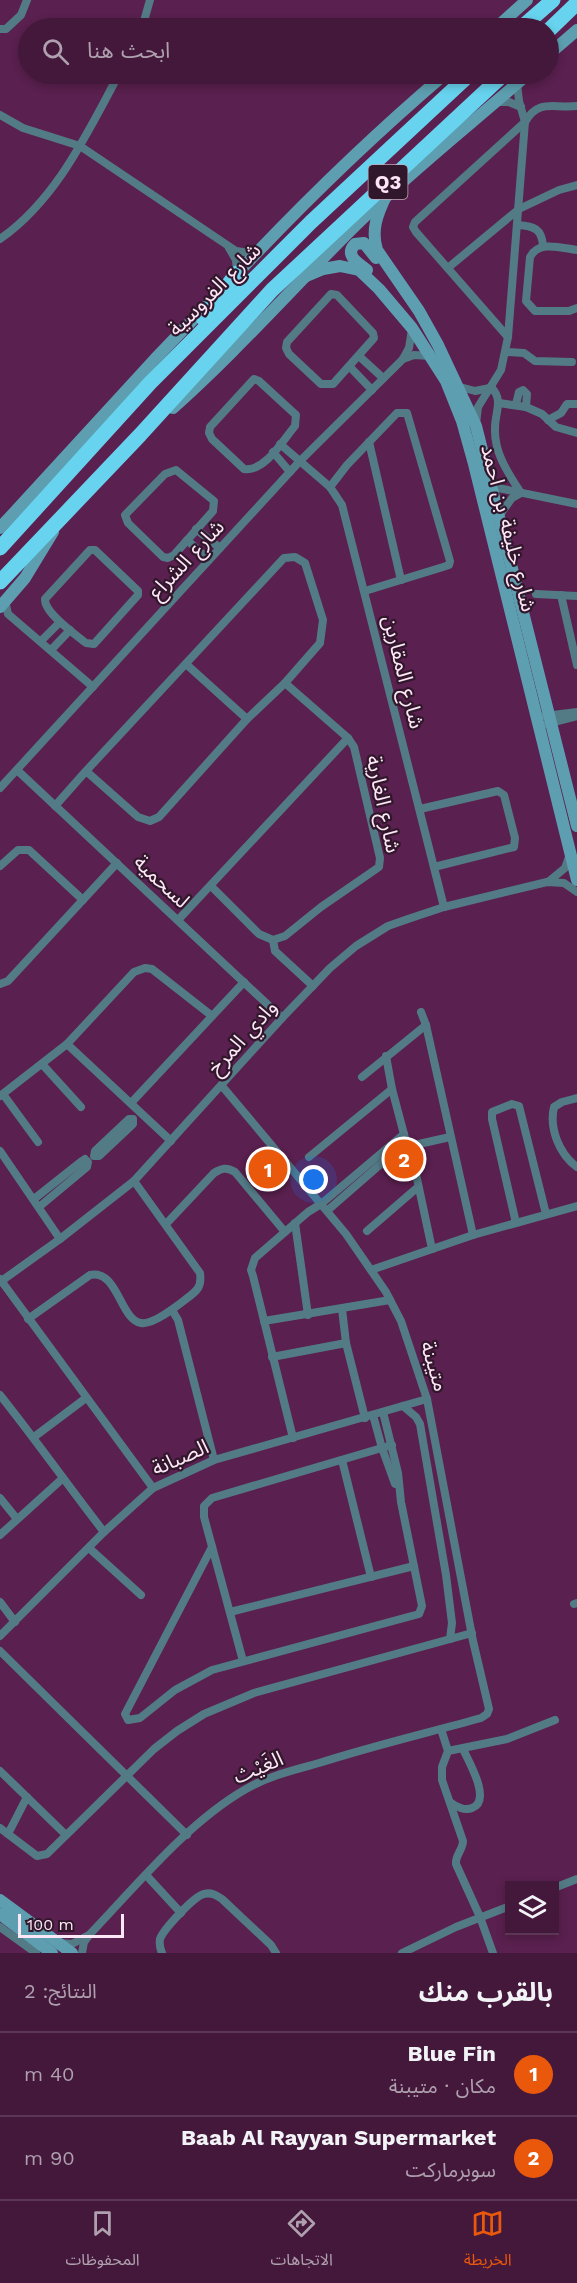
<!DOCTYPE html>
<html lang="ar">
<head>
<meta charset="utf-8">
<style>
	:root { --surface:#44183b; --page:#4e2546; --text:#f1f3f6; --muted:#afa0af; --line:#5c3755; --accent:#ea580c }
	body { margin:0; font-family:"Work Sans","Noto Sans Arabic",sans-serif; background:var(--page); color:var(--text); direction:rtl }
	.controls { position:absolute; right:18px; bottom:18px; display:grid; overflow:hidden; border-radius:0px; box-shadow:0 3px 9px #0003 }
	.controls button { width:54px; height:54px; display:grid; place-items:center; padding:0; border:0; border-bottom:2px solid var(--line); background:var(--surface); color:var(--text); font:30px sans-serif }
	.scale { position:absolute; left:18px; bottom:15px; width:106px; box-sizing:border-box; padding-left:6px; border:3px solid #fde7f6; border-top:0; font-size:16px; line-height:21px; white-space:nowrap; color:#fde7f6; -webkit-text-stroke:4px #31172b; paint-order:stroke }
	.you { position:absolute; left:314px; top:1180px; width:21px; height:21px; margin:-15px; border:4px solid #fff; border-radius:50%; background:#1a73e8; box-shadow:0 0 0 9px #1a73e833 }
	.badge { display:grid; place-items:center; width:39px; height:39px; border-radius:50%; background:var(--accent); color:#fff; font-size:20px; font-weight:700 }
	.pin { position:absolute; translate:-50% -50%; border:3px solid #fff; box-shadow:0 2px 6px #0006 }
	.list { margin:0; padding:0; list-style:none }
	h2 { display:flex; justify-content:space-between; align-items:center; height:78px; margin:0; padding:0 24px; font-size:26px }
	h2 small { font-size:20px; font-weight:400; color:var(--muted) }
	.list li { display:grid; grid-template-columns:39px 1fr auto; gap:18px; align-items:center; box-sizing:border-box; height:84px; padding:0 24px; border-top:2px solid var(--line) }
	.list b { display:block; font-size:22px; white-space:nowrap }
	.list p { margin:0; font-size:20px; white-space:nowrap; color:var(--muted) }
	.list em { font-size:20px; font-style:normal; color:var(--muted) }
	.icon { flex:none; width:33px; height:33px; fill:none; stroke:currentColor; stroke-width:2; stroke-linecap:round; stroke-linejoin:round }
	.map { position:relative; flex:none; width:577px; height:1953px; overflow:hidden; direction:ltr }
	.search { position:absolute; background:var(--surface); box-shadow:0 3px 9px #0003; left:18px; right:18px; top:18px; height:66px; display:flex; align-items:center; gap:15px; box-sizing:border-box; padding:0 21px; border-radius:33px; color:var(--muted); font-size:22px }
	.sheet { height:246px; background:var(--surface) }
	nav { display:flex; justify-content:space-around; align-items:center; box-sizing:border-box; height:84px; border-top:2px solid var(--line); background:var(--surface); font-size:16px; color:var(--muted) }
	nav a { display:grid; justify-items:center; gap:3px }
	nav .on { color:var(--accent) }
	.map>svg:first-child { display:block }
</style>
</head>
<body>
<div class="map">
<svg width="577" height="1953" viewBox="0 0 577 1953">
	<rect width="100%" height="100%" fill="#5a204f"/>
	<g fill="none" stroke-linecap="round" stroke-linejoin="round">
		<!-- street -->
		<g stroke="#537b86" stroke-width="8">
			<path d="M142 28 150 0"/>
			<path d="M0 29H6L21 15 27 0"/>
			<path d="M496 102H509L521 107"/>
			<path d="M0 115 23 128 80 146 236 251 250 253 258 250"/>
			<path d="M518 225C534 226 542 229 543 246"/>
			<path d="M0 239C57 199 87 133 119 74"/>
			<path d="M229 248 236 260 237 273"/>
			<path d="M577 250C561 248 539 240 530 257L526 301 535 311H569L577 308"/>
			<path d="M449 267 519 209 559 190 577 185"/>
			<path d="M331 294 337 295 373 333 374 338 333 384H321L289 354 286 348 287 342Z"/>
			<path d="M508 337 416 232 413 227 415 222 525 122C539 98 554 109 577 106"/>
			<path d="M506 352 524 353 535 361 572 362"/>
			<path d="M359 356 383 378"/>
			<path d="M403 359 414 355 431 356"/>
			<path d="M350 367 372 390"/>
			<path d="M254 379 259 381 296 415 295 426C283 440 265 472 244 469L212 439 209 433 210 427Z"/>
			<path d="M460 387 475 391 490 388"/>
			<path d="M491 387C504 400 495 412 495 428 494 453 508 473 521 493"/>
			<path d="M499 403 526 407 542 414 556 427 577 433"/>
			<path d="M516 404 519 392 523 390 527 394 526 407"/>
			<path d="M548 420 561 413 567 404H577"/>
			<path d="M476 424 478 407 501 370 508 337 525 122 519 101 517 83"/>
			<path d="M369 442 401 580"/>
			<path d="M280 444 330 487 342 505 444 907"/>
			<path d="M273 452 290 472"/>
			<path d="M176 470 214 501 213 511 174 555 168 558 163 557 128 523 125 515 165 474Z"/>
			<path d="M330 487 347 465 397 413H407L450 561 449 565 443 567 365 591"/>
			<path d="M493 487 577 504"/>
			<path d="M499 516 512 498 521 493"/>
			<path d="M196 529 220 548"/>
			<path d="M187 540 209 560"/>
			<path d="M90 550H95L138 591V595L94 644 86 643C75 634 44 613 45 599Z"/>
			<path d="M536 594 577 596"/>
			<path d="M561 595 577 665"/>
			<path d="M5 601 8 614 93 687"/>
			<path d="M41 641 60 622"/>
			<path d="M51 650 70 630"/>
			<path d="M186 664 247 719"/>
			<path d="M545 716 577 712"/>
			<path d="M547 724 577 716"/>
			<path d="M17 770 282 1018"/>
			<path d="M0 788 299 462 403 359 409 348 412 329"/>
			<path d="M55 806 86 771 284 558 295 557 305 563 323 620 320 643 285 683 247 719 159 817 150 821 138 817 86 771"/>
			<path d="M420 809 498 791 504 795 515 838 514 847 434 867"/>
			<path d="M0 866 18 850H29L83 900"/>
			<path d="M548 882 565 868 570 854"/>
			<path d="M211 886 259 934 273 940 285 936 321 907 379 867 380 858 354 747 348 738 285 683"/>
			<path d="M178 920 348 738"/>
			<path d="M273 940 275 951 313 986"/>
			<path d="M0 984 8 981 117 863"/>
			<path d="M421 1012 426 1025 473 1235"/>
			<path d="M67 1044 171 1141"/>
			<path d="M386 1056 392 1089 405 1138"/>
			<path d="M42 1064 81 1107"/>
			<path d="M362 1077 426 1025"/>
			<path d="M3 1094 38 1142"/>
			<path d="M0 1096 67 1044 134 972 145 968 152 969 212 1016"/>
			<path d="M577 1098 562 1102 554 1107C549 1128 559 1154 577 1167"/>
			<path d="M131 1103 244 982"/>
			<path d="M129 1119H133V1124L99 1156H94L95 1151Z"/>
			<path d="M0 1151 60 1239"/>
			<path d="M309 1157 392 1089"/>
			<path d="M34 1199 82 1161 85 1159 88 1162 87 1167 39 1207"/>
			<path d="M328 1210 406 1142"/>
			<path d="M295 1223 308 1315"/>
			<path d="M516 1223 492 1119V1112L512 1104 519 1106 546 1214"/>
			<path d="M166 1224 214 1173C222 1168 227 1167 235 1172L285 1232"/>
			<path d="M367 1231 418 1187"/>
			<path d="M432 1249 410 1146 450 1137"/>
			<path d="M371 1270 473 1235 577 1206"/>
			<path d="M0 1279 153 1488"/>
			<path d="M0 1282 60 1239 134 1181 282 1018 330 968 356 946 388 926 408 919 444 907 547 882 564 883 577 892"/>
			<path d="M342 1309 346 1343 365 1418"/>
			<path d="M172 1310 178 1320 214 1460"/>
			<path d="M28 1319 90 1275C118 1269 120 1320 141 1323 153 1325 177 1306 186 1299 197 1291 202 1287 200 1273L134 1181"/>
			<path d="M264 1321 390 1300"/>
			<path d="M272 1357 346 1343"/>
			<path d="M0 1395C36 1440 69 1487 104 1532"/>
			<path d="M403 1406 416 1417 420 1424 446 1575 452 1623 450 1639"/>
			<path d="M373 1415 382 1448 395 1484"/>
			<path d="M34 1437 86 1398"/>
			<path d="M293 1438 253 1276 251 1270 255 1258 308 1212 321 1204 404 1134"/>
			<path d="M342 1460 371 1577"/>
			<path d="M0 1498 17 1519"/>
			<path d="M0 1535 62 1479"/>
			<path d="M212 1547 125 1714 128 1720 140 1718 175 1690 212 1670 419 1614 422 1606 401 1502 398 1473 383 1412"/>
			<path d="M89 1548 141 1595"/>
			<path d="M0 1602 15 1622"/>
			<path d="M574 1604 577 1603"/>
			<path d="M230 1612 414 1566"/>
			<path d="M0 1636 104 1532 153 1488 214 1460 427 1399"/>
			<path d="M0 1651 187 1835"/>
			<path d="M243 1661 204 1517V1506L212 1498 392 1445"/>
			<path d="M441 1729 448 1751 442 1767V1780L463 1841C463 1850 455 1855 456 1864L480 1917 493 1953"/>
			<path d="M448 1751 507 1739 555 1720"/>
			<path d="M0 1771 66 1835"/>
			<path d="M450 1802C456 1807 465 1811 472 1808 492 1801 469 1762 463 1749"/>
			<path d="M0 1828 37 1856 47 1854 154 1749 177 1731 204 1714 254 1693 472 1633"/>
			<path d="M8 1834 27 1797"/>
			<path d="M146 1875 181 1913"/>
			<path d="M554 1888 577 1879"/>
			<path d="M0 1927 36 1953"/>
			<path d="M60 1943 72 1944 87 1936"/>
			<path d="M82 1953 84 1942 90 1934C136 1886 188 1822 246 1789 268 1776 294 1770 319 1763 372 1746 427 1733 481 1718L487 1714 489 1709 473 1641 427 1399 401 1321 386 1292 346 1234 222 1086"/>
			<path d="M162 1953C160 1948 159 1944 160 1939 163 1930 194 1896 204 1894 211 1892 216 1895 222 1899L271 1945 276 1953"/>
			<path d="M402 1953 456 1927 510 1906"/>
		</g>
		<!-- secondary -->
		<g stroke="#5d9fb0" stroke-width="12">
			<path d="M496 28 527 0"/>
			<path d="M548 55 577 30"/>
			<path d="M386 196C377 215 371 230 377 250L419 311 438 345 476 426 577 826"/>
			<path d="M367 270C358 263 344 255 355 244L364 243 376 258"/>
			<path d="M304 277 323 269 340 266 359 270 379 289 412 328 446 381 462 421 474 464 577 880"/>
			<path d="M232 279C299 207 370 138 445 74"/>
			<path d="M173 408C238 350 295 285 357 224 411 171 471 124 528 74"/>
			<path d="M0 528 155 359 205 307"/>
			<path d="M0 607 25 578 53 532"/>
			<path d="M0 1900 72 1953"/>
			<path d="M0 1914 52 1953"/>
		</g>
		<!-- highway -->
		<g stroke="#67d3ee" stroke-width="15">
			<path d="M521 28 553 0"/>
			<path d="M548 31 577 3"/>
			<path d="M203 318 237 273"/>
			<path d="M0 548 150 383 311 222 470 74"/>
			<path d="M0 582 140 435 272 290 504 74"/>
		</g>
	</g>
	<g text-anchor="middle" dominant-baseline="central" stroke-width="4.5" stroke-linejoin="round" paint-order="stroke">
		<!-- shield labels -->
		<rect fill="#31172b" stroke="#c0a9b9" stroke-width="1.5" x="368.5" y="165" width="39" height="34" rx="4.5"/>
		<g font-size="20" font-weight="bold" fill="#fde7f6">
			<text x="388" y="182">Q3</text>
		</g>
		<!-- street labels -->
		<g font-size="21" fill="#fde7f6" stroke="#31172b">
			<text transform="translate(214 289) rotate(-45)">شارع الفروسية</text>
			<text transform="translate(509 528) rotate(76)">شارع خليفة بن احمد</text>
			<text transform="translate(186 559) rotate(-47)">شارع الشراع</text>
			<text transform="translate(404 672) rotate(76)">شارع المقارين</text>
			<text transform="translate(384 804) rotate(78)">شارع الغارية</text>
			<text transform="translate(162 881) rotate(43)">لسحمية</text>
			<text transform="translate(242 1037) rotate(-48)">وادي المرخ</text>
			<text transform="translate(435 1366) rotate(73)">متيبنة</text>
			<text transform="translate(180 1457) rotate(-24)">الصبانة</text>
			<text transform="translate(258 1767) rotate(-23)">الغَيْث</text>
		</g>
	</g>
</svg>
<div class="controls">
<button><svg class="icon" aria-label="layers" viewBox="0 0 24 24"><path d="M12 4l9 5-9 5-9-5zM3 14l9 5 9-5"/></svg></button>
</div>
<div class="scale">100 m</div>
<div class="you"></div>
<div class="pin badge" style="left:268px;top:1169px">1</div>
<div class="pin badge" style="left:404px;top:1159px">2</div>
<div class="search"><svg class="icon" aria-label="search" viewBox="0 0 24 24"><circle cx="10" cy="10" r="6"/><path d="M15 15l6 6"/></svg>ابحث هنا</div>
</div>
<section class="sheet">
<h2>بالقرب منك<small>النتائج: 2</small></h2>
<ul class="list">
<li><span class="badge">1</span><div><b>Blue Fin</b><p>مكان · متيبنة</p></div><em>40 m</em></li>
<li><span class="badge">2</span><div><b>Baab Al Rayyan Supermarket</b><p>سوبرماركت</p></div><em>90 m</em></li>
</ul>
</section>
<nav>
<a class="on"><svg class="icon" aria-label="map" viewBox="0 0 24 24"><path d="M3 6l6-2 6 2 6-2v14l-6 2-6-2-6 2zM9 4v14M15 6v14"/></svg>الخريطة</a>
<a><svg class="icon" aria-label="directions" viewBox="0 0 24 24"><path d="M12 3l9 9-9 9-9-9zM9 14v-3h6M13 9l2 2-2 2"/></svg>الاتجاهات</a>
<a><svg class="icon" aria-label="saved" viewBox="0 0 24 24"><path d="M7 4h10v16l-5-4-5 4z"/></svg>المحفوظات</a>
</nav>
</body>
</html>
